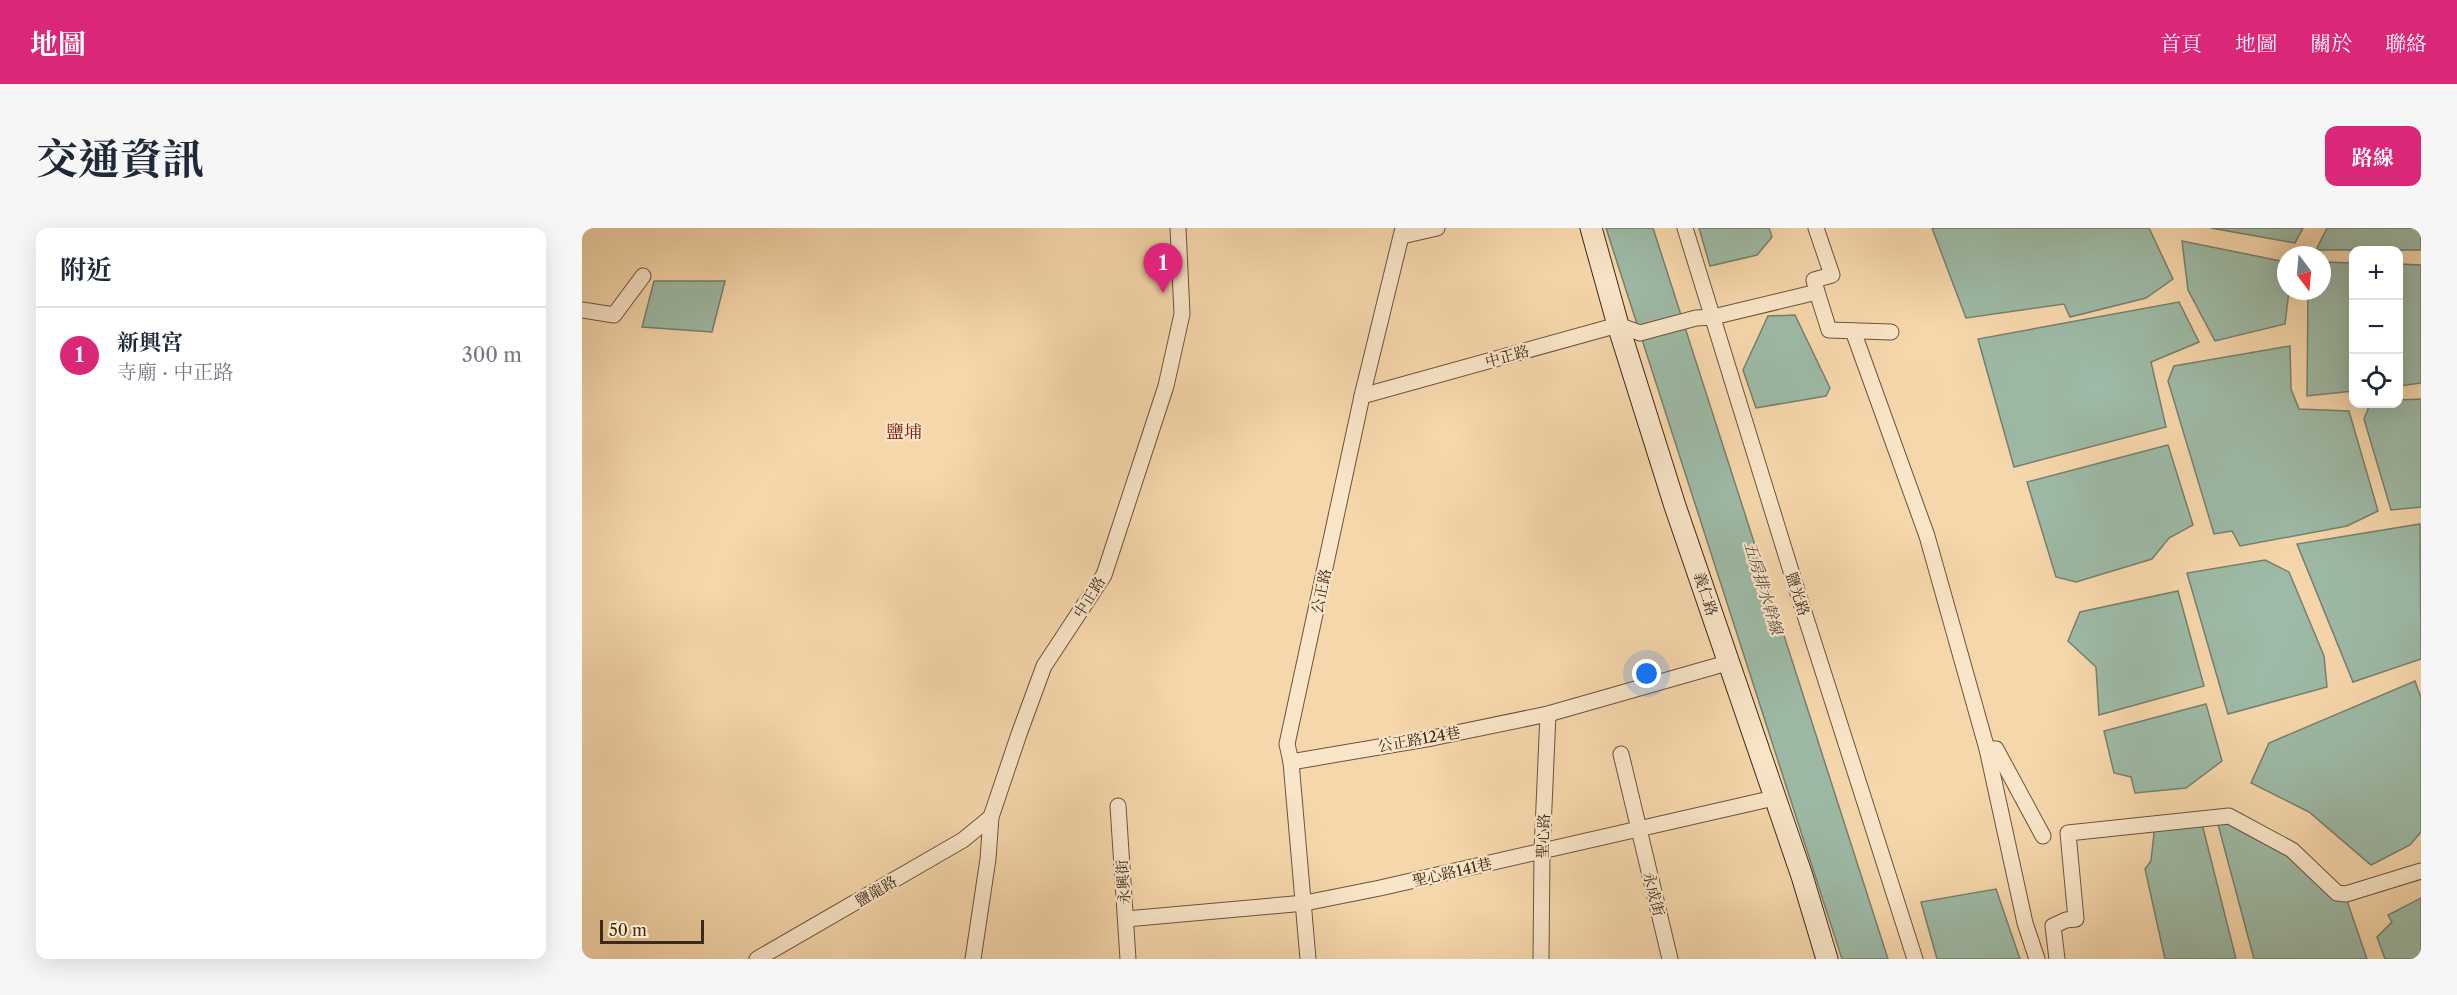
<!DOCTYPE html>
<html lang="zh-TW">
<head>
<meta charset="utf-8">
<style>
	:root { --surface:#fff; --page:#f6f6f7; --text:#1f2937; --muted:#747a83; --line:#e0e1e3; --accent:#db2777 }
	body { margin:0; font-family:"Libre Caslon Text","Noto Serif TC",serif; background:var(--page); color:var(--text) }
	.controls { position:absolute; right:18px; top:18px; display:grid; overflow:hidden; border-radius:12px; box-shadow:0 6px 24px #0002 }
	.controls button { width:54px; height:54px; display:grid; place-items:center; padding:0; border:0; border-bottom:2px solid var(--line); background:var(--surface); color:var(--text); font:30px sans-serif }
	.compass { position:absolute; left:1695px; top:18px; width:54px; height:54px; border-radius:50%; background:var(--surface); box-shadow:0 6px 24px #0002; rotate:164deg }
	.scale { position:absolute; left:18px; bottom:15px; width:104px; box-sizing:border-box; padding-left:6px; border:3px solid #3c2919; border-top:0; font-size:16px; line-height:21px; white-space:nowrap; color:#3c2919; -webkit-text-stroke:4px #f9e5c8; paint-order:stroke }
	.you { position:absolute; left:1065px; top:446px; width:21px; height:21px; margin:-15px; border:4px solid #fff; border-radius:50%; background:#1a73e8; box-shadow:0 0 0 9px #1a73e833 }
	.badge { display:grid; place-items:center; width:39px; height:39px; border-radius:50%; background:var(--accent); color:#fff; font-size:20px; font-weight:700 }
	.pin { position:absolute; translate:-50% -50px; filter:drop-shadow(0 2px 3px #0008) }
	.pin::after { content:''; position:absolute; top:32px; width:21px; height:18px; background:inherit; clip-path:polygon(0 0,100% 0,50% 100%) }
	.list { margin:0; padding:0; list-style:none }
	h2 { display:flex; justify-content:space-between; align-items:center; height:78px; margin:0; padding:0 24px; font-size:26px }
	h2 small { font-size:20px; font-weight:400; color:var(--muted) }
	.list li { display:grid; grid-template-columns:39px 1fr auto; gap:18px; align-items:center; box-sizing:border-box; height:96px; padding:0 24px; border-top:2px solid var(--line) }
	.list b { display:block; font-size:22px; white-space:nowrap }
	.list p { margin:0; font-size:20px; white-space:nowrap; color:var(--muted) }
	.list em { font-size:20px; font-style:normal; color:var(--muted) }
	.icon { flex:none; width:33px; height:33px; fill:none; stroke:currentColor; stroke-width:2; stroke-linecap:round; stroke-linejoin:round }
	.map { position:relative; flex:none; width:1839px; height:731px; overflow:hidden; border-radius:12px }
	header { display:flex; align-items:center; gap:36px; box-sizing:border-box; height:84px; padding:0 30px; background:var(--accent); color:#fff }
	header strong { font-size:28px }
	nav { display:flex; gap:33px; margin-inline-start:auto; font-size:21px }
	.intro { display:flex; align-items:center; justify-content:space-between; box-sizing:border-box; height:144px; padding:0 36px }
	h1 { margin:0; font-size:42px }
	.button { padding:15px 27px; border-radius:12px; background:var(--accent); color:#fff; font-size:21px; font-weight:700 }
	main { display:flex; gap:36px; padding:0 36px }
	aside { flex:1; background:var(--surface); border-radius:12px; box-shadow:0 6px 24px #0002 }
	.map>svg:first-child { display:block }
</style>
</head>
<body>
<header>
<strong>地圖</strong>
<nav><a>首頁</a><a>地圖</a><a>關於</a><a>聯絡</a></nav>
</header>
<div class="intro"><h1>交通資訊</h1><a class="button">路線</a></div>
<main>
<aside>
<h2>附近<small></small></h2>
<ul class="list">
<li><span class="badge">1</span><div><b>新興宮</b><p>寺廟 · 中正路</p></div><em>300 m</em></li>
</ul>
</aside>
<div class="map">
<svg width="1839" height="731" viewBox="0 0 1839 731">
	<rect width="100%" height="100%" fill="#f6d7ab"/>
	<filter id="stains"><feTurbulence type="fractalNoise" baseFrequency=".00333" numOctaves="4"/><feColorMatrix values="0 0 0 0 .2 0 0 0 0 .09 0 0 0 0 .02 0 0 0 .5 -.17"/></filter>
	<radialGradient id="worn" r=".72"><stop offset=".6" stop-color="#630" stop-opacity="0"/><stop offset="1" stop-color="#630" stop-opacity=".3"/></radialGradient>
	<!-- water -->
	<g fill="#9dbaa6" stroke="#76806e" stroke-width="1.5">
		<path d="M1024 0H1071L1306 731H1260Z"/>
		<path d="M1117 0H1187L1190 9 1175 27 1128 38Z"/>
		<path d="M1350 0H1567L1591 51 1564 70 1488 89 1482 76 1384 90Z"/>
		<path d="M1629 0H1721L1713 15Z"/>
		<path d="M1745 0H1839V22H1734Z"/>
		<path d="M1600 13 1704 34V63H1707L1703 96 1633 113 1606 62Z"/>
		<path d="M1740 34 1771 35V163L1725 168 1726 63H1740Z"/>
		<path d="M1817 36 1839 37V155L1817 158Z"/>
		<path d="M72 53H143L130 104 60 99Z"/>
		<path d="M1597 74 1617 114 1569 134 1584 199 1432 239 1396 111Z"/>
		<path d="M1213 87 1248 160 1244 168 1174 180 1161 142 1186 88Z"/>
		<path d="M1708 118 1709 161 1717 181 1767 183 1796 283 1765 298 1658 318 1650 303 1632 306 1586 153 1592 138Z"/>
		<path d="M1839 171V279L1809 282 1782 191 1788 176H1816L1817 172Z"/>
		<path d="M1586 217 1611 297 1587 310 1570 331 1494 354 1474 349 1445 254Z"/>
		<path d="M1838 296 1839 431 1771 454 1715 316Z"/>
		<path d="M1683 332 1707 344 1742 428 1745 459 1646 486 1605 345Z"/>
		<path d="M1596 363 1622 458 1517 487 1514 439 1486 413 1498 384Z"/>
		<path d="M1833 453 1839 470V604L1828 617 1789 637 1727 584 1669 555 1687 515Z"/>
		<path d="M1624 476 1640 533 1604 560 1553 565 1549 549 1532 545 1522 503Z"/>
		<path d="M1618 588 1654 731H1583L1563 641 1569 633 1573 596Z"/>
		<path d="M1634 589 1673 596 1721 622 1765 673 1785 731H1672Z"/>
		<path d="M1414 661 1438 731H1355L1339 674Z"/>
		<path d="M1839 670V731H1803L1795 709 1810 694 1806 687Z"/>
	</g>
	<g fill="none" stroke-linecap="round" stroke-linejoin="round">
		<defs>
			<g id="street">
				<path d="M1103 0 1213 356 1333 731"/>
				<path d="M1234 0 1250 47 1232 52 1235 64"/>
				<path d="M820 8 855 0"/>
				<path d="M0 82 32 87 61 48"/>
				<path d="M1271 103 1345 308 1405 521 1443 695 1455 731"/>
				<path d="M780 168 1036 97 1058 105 1114 90 1131 89 1235 64 1247 102 1309 104"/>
				<path d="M1405 521H1414L1461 608"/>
				<path d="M1039 526 1088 731"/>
				<path d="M709 534 850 510 966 486 1145 435"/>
				<path d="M536 578 546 731"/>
				<path d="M544 691 723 675 798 660 1192 570"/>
				<path d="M175 731 381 612 409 589"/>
				<path d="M391 731 406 631 409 589 437 506 462 438 522 347 584 158 600 86 596 0"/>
				<path d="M726 731 709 534 705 516 780 168 821 0"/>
				<path d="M959 731 960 624 966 486"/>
				<path d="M1475 731 1471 698 1484 692 1494 691 1486 605 1647 588 1710 622 1755 665 1764 666 1839 643"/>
			</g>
			<path id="secondary" d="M1009 0 1036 97 1093 278 1220 648 1245 731"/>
		</defs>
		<!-- street casing -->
		<use href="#street" stroke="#6a543e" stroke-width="17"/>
		<!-- secondary casing -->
		<use href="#secondary" stroke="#3c2919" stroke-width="23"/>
		<!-- street -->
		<use href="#street" stroke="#f9e5c8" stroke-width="15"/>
		<!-- secondary -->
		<use href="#secondary" stroke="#f9e5c8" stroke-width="21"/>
	</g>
	<g text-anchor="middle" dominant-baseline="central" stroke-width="4.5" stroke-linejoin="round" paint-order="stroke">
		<!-- street labels -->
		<g font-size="15" fill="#3c2919" stroke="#f9e5c8">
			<text transform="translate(925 128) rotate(-15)">中正路</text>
			<text transform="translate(739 363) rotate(-78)">公正路</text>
			<text transform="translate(1124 366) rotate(72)">義仁路</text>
			<text transform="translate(1216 366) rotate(72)">鹽光路</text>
			<text transform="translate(507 369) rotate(-58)">中正路</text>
			<text transform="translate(837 511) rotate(-10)">公正路124巷</text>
			<text transform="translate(961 608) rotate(-88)">聖心路</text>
			<text transform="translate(870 644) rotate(-13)">聖心路141巷</text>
			<text transform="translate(541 654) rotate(-94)">永興街</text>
			<text transform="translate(294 663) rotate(-30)">鹽龍路</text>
			<text transform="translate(1072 666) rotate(76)">永成街</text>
		</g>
		<!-- water labels -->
		<g font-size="16" font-style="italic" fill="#544d3c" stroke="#f9e5c8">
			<text transform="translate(1182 360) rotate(73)">五房排水幹線</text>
		</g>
		<!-- quarter labels -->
		<g font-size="18" fill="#7a1f14" stroke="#f9e5c8">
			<text x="322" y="204">鹽埔</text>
		</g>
	</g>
	<rect width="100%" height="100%" filter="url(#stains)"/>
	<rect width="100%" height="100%" fill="url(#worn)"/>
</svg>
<div class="controls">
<button>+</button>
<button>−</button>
<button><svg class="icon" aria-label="locate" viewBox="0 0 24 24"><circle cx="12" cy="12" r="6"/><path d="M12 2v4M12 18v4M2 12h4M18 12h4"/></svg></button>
</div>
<svg class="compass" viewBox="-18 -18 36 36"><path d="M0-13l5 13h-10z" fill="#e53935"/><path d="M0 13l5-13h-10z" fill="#747a83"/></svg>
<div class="scale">50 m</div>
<div class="you"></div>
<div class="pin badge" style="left:581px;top:65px">1</div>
</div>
</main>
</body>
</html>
